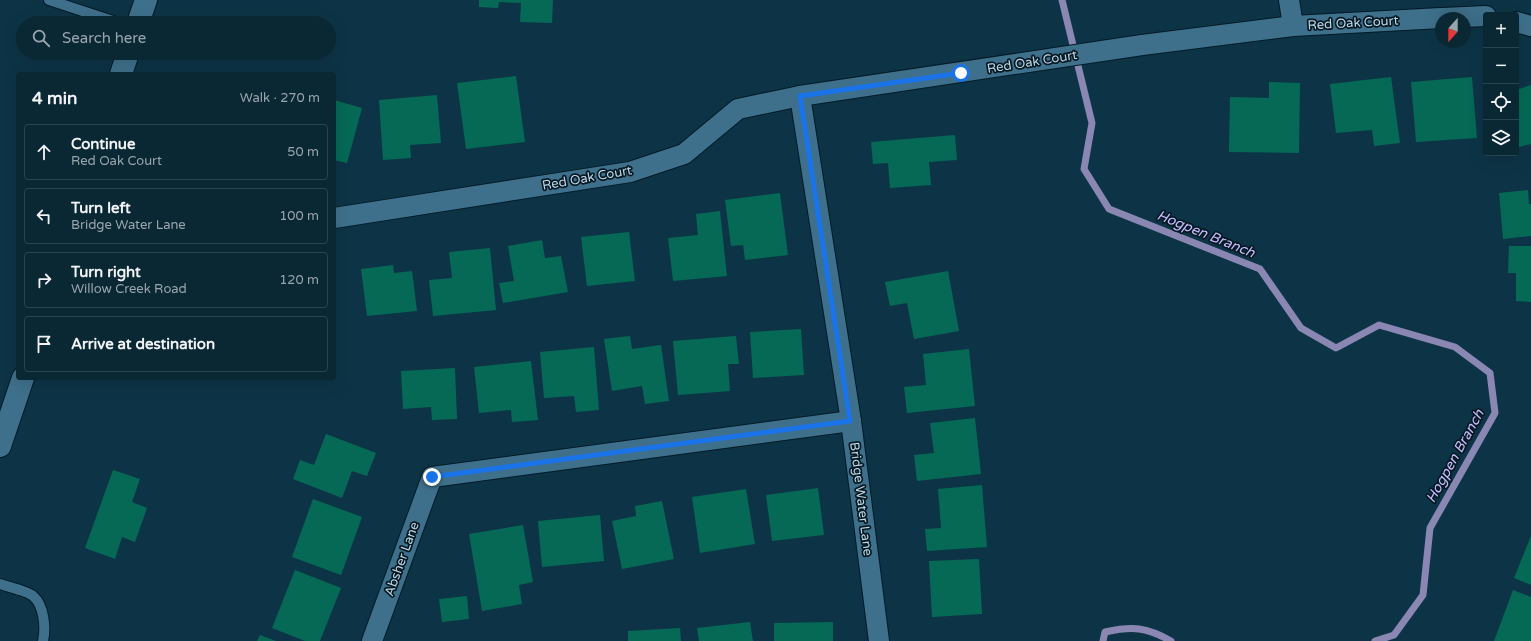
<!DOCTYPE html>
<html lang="en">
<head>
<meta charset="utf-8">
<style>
	:root { --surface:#0a2734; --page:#183340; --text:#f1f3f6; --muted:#99a5ac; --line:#2a444f }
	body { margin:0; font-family:"Varela Round",sans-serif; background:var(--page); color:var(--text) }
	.controls { position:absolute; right:12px; top:12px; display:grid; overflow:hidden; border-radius:4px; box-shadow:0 4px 16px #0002 }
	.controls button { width:36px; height:36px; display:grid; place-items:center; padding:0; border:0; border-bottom:1px solid var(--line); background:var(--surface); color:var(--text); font:20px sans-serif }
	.compass { position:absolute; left:1435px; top:12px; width:36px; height:36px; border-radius:50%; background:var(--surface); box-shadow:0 4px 16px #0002; rotate:201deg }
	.stop { position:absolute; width:12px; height:12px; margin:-9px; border:3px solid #1a73e8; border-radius:50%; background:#fff }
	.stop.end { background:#1a73e8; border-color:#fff; box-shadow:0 1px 4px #0008 }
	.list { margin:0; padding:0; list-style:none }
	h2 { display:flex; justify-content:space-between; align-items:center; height:52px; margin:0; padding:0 16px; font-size:17px }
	h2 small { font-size:13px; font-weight:400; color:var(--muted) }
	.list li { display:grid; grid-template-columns:26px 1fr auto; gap:12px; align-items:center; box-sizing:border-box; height:56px; margin:0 8px 8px; padding:0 8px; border:1px solid var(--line); border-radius:4px }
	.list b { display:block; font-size:15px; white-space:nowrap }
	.list p { margin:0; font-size:13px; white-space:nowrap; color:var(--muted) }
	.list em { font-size:13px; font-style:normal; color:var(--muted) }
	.icon { flex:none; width:22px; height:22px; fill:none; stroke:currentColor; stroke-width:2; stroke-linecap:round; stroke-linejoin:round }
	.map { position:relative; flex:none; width:1531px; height:641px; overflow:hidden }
	.search { position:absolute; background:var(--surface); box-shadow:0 4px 16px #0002; left:16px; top:16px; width:320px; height:44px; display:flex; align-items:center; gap:10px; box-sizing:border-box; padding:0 14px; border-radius:22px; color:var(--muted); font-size:15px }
	.panel { position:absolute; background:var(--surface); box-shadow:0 4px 16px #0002; left:16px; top:72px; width:320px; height:308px; border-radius:4px }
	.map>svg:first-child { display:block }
</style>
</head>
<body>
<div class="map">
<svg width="1531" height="641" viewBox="0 0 1531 641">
	<rect width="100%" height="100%" fill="#0d3446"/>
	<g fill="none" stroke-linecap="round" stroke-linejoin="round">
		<!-- stream -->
		<g stroke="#8a88b3" stroke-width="7">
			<path d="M1062 0 1092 123 1084 169 1109 209 1260 269 1301 328 1336 348 1379 325 1455 347 1490 373 1495 413 1430 528 1423 595 1394 635 1375 641"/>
			<path d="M1103 641 1105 632C1133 626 1146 627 1171 641"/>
		</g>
	</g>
	<!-- building -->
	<g fill="#056956">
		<path d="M479 0H553L552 23 520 22 521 3 499 2 498 8 479 7Z"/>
		<path d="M516 76 525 142 466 149 457 83Z"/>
		<path d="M1391 77 1400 143 1374 146 1372 130 1336 133 1330 84Z"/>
		<path d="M1472 77 1477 138 1416 142 1411 82Z"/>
		<path d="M1269 82 1300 83 1299 153 1229 152 1230 97 1269 98Z"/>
		<path d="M1531 85V144L1516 148V90Z"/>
		<path d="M437 95 441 143 410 145 411 158 383 160 379 100Z"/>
		<path d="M334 100 362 108 347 163 334 160Z"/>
		<path d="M955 135 957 160 929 162 931 185 890 188 888 163 873 164 871 142Z"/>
		<path d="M1528 190 1529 204H1531V236L1503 239 1499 193Z"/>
		<path d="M780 193 788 255 745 260 743 245 731 246 725 200Z"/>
		<path d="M720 211 727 276 673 281 668 238 698 235 696 214Z"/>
		<path d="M629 232 635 281 587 286 581 237Z"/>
		<path d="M542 240 545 258 561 256 568 292 503 303 499 283 514 281 508 246Z"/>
		<path d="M1509 246H1531V302L1516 301V273H1508Z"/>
		<path d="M490 248 496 310 433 316 429 280 452 278 449 252Z"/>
		<path d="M393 265 394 273 412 271 417 311 367 316 361 269Z"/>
		<path d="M948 271 959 331 914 339 907 303 890 306 885 282Z"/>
		<path d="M801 329 804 375 753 378 750 332Z"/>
		<path d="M630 336 632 349 661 345 669 401 645 404 642 386 612 391 604 339Z"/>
		<path d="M736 336 739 364H728L730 391 678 395 673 341Z"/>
		<path d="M594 347 599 410 576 412 574 396 544 398 540 352Z"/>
		<path d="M969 349 975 406 907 413 904 387 926 385 923 354Z"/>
		<path d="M531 361 538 420 512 422 511 410 479 413 474 367Z"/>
		<path d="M455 368 457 419 432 420 431 407 403 409 401 371Z"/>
		<path d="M975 418 981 474 917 481 914 455 934 453 930 423Z"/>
		<path d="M326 434 376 453 367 476 352 471 342 498 293 479 300 460 314 465Z"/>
		<path d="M113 470 140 479 132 502 147 508 135 542 122 537 115 559 85 548Z"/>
		<path d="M982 485 987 547 927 551 925 529 941 528 938 489Z"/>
		<path d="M818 488 824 535 772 541 766 495Z"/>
		<path d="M746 489 755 544 700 553 692 497Z"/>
		<path d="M313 499 362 517 341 575 292 557Z"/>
		<path d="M662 501 674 559 622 569 612 521 636 516 635 506Z"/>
		<path d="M600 515 604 561 542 567 538 521Z"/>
		<path d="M523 525 533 582 519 585 522 604 482 611 469 534Z"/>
		<path d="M1531 536V585L1514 578Z"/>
		<path d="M979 559 982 614 932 617 929 561Z"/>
		<path d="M295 570 341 588 320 641H305L272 628Z"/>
		<path d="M1513 590 1531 597V641H1494Z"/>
		<path d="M467 596 469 619 442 622 439 599Z"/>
		<path d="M750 622 753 641H699L697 628Z"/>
		<path d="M833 622V641H774V623Z"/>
		<path d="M680 628 681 641H628V631Z"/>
		<path d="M260 635 276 641H257Z"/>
	</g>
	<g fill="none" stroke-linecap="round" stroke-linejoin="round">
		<defs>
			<g id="service">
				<path d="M49 0 119 23"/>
				<path d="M0 584C8 587 28 591 33 596 44 605 46 628 43 641"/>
			</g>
			<g id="minor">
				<path d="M1289 0 1293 26"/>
				<path d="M1443 18 1486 16"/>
				<path d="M1516 22 1531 26"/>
				<path d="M800 96 851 421 879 641"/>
				<path d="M334 218 630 172 684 154 738 109 800 96 1142 45 1293 26 1441 18"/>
				<path d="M372 641 432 477 851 421"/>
			</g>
			<g id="secondary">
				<path d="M138 23 146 0"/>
				<path d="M121 74 128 53"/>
				<path d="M0 446 23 378"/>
			</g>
		</defs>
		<!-- service casing -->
		<use href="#service" stroke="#021a27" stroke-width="12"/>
		<!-- minor casing -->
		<use href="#minor" stroke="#021a27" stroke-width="22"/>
		<!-- secondary casing -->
		<use href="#secondary" stroke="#021a27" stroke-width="24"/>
		<!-- service -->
		<use href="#service" stroke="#3f708b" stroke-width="10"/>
		<!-- minor -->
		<use href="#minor" stroke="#3f708b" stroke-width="20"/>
		<!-- secondary -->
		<use href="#secondary" stroke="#3f708b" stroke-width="22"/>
	</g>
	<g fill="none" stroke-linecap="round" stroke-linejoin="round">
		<!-- route -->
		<path stroke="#1a73e8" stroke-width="5" d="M432 477 850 421 800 96 961 73"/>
	</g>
	<g text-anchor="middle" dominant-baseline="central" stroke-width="3.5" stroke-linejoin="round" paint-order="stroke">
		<!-- street labels -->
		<g font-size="13" fill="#bdd6e5" stroke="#061a25">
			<text transform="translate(1353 23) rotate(-3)">Red Oak Court</text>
			<text transform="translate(1032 62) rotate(-9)">Red Oak Court</text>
			<text transform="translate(587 178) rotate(-10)">Red Oak Court</text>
			<text transform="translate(861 499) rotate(83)">Bridge Water Lane</text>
			<text transform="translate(402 559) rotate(-70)">Absher Lane</text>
		</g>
		<!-- water labels -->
		<g font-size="14" font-style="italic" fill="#cabbfe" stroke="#061a25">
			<text transform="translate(1206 234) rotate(22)">Hogpen Branch</text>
			<text transform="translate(1455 456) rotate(-61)">Hogpen Branch</text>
		</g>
	</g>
</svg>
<div class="controls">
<button>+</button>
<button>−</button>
<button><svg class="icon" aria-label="locate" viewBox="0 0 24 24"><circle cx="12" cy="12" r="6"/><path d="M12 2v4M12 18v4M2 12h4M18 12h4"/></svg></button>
<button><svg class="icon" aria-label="layers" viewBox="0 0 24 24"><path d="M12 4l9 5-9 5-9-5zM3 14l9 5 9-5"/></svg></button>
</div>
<svg class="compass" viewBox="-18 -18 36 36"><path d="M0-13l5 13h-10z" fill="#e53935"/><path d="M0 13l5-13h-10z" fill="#99a5ac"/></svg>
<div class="stop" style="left:961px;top:73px"></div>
<div class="stop end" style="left:432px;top:477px"></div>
<div class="search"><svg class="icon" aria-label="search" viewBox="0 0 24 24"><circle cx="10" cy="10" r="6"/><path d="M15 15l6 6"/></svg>Search here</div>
<section class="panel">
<h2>4 min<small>Walk · 270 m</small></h2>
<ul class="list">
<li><svg class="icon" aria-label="ahead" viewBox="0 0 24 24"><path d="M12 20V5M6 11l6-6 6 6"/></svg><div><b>Continue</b><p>Red Oak Court</p></div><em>50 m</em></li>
<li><svg class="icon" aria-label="left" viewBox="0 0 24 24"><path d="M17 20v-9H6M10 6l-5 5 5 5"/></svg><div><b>Turn left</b><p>Bridge Water Lane</p></div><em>100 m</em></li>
<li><svg class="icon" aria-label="right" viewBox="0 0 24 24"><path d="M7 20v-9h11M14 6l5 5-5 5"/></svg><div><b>Turn right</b><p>Willow Creek Road</p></div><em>120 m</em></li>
<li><svg class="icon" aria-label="arrive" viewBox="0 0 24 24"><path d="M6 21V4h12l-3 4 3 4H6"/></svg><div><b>Arrive at destination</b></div></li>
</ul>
</section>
</div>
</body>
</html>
